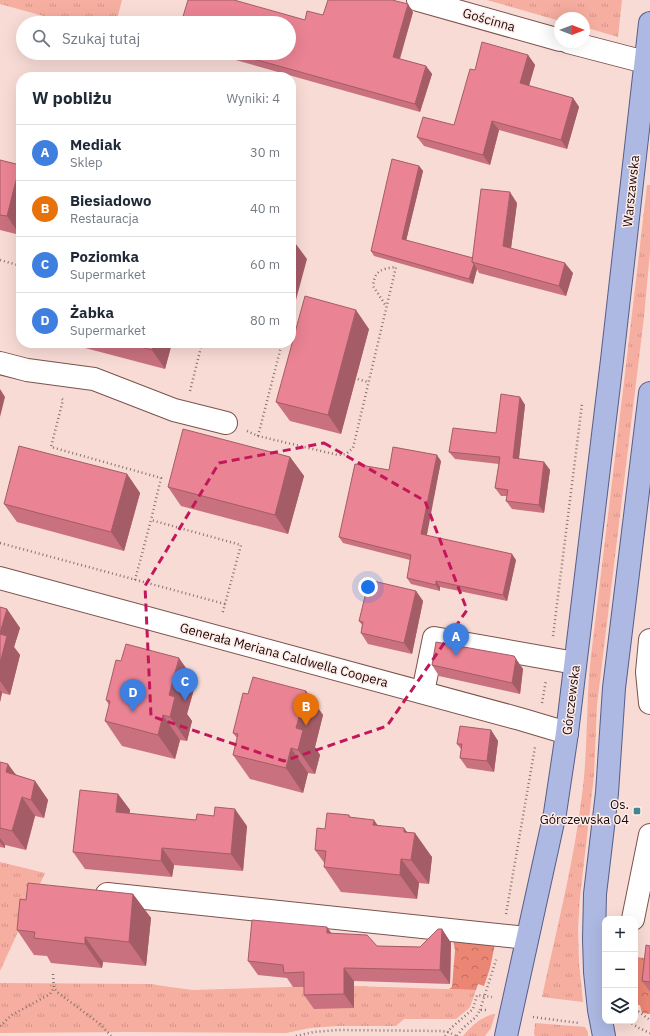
<!DOCTYPE html>
<html lang="pl">
<head>
<meta charset="utf-8">
<style>
	:root { --surface:#fff; --page:#f6f6f7; --text:#1f2937; --muted:#747a83; --line:#e0e1e3; --accent:#408692 }
	body { margin:0; font-family:"IBM Plex Sans",sans-serif; background:var(--page); color:var(--text) }
	.controls { position:absolute; right:12px; bottom:12px; display:grid; overflow:hidden; border-radius:8px; box-shadow:0 4px 16px #0002 }
	.controls button { width:36px; height:36px; display:grid; place-items:center; padding:0; border:0; border-bottom:1px solid var(--line); background:var(--surface); color:var(--text); font:20px sans-serif }
	.compass { position:absolute; left:554px; top:12px; width:36px; height:36px; border-radius:50%; background:var(--surface); box-shadow:0 4px 16px #0002; rotate:90deg }
	.you { position:absolute; left:368px; top:587px; width:14px; height:14px; margin:-10px; border:3px solid #fff; border-radius:50%; background:#1a73e8; box-shadow:0 0 0 6px #1a73e833 }
	.badge { display:grid; place-items:center; width:26px; height:26px; border-radius:50%; background:var(--accent); color:#fff; font-size:13px; font-weight:700 }
	.pin { position:absolute; translate:-50% -33px; filter:drop-shadow(0 1px 2px #0008) }
	.pin::after { content:''; position:absolute; top:21px; width:14px; height:12px; background:inherit; clip-path:polygon(0 0,100% 0,50% 100%) }
	.list { margin:0; padding:0; list-style:none }
	h2 { display:flex; justify-content:space-between; align-items:center; height:52px; margin:0; padding:0 16px; font-size:17px }
	h2 small { font-size:13px; font-weight:400; color:var(--muted) }
	.list li { display:grid; grid-template-columns:26px 1fr auto; gap:12px; align-items:center; box-sizing:border-box; height:56px; padding:0 16px; border-top:1px solid var(--line) }
	.list b { display:block; font-size:15px; white-space:nowrap }
	.list p { margin:0; font-size:13px; white-space:nowrap; color:var(--muted) }
	.list em { font-size:13px; font-style:normal; color:var(--muted) }
	.icon { flex:none; width:22px; height:22px; fill:none; stroke:currentColor; stroke-width:2; stroke-linecap:round; stroke-linejoin:round }
	.map { position:relative; flex:none; width:650px; height:1036px; overflow:hidden }
	.search { position:absolute; background:var(--surface); box-shadow:0 4px 16px #0002; left:16px; top:16px; width:280px; height:44px; display:flex; align-items:center; gap:10px; box-sizing:border-box; padding:0 14px; border-radius:22px; color:var(--muted); font-size:15px }
	.panel { position:absolute; background:var(--surface); box-shadow:0 4px 16px #0002; left:16px; top:72px; width:280px; height:276px; border-radius:16px }
	.map>svg:first-child { display:block }
</style>
</head>
<body>
<div class="map">
<svg width="650" height="1036" viewBox="0 0 650 1036">
	<defs>
		<pattern id="grass-tufts" width="24" height="20" patternUnits="userSpaceOnUse"><rect width="24" height="20" fill="#f6aea0"/><path d="M3 7l-1-3M5 7V3M7 7l1-3M15 17l-1-3M17 17v-4M19 17l1-3" fill="none" stroke="#d29488"/></pattern>
		<pattern id="forest-crowns" width="20" height="18" patternUnits="userSpaceOnUse"><rect width="20" height="18" fill="#eb8674"/><path d="M2 6a3 3 0 1 1 6 0M12 15a3 3 0 1 1 6 0" fill="none" stroke="#be6c5d"/></pattern>
	</defs>
	<rect width="100%" height="100%" fill="#f8dbd5"/>
	<!-- grass -->
	<g fill="url(#grass-tufts)">
		<path d="M0 0H122L116 23H69L0 4Z"/>
		<path d="M487 0H622L618 37 584 27V18H560V21Z"/>
		<path d="M647 185H650V252L644 317 597 705 594 775 580 897 578 928 579 963 583 1002 542 997C557 927 575 858 583 787 588 743 586 699 591 656 610 499 629 342 647 185Z"/>
		<path d="M0 862 45 873 0 971Z"/>
		<path d="M0 983 151 984 170 987 193 990 314 986H354L476 990 470 1007 467 1010 456 1019H404L396 1026H338L310 1028 286 1033 128 1032 0 1033Z"/>
		<path d="M495 1014 491 1028 485 1036H463C471 1026 482 1016 495 1014Z"/>
		<path d="M535 1023 585 1027 588 1032V1036H535L534 1034Z"/>
	</g>
	<!-- forest -->
	<g fill="url(#forest-crowns)">
		<path d="M453 940 495 944 490 968 484 986 478 984 476 990 449 989 452 987 455 950Z"/>
		<path d="M637 957 650 959V1014L642 1013 640 1005H635V960Z"/>
	</g>
	<g fill="none" stroke-linecap="round" stroke-linejoin="round">
		<defs>
			<g id="minor">
				<path d="M418 0 560 40"/>
				<path d="M568 42 645 62"/>
				<path d="M0 363 27 370 94 379 174 410 226 423"/>
				<path d="M0 578 520 719 567 733"/>
				<path d="M650 640 647 672 650 703"/>
				<path d="M423 692 434 638 575 663"/>
				<path d="M107 894 527 938"/>
				<path d="M633 919 650 835"/>
			</g>
			<g id="major">
				<path d="M506 1036 555 813 567 733 612 360 650 23"/>
				<path d="M604 1036 599 1010 595 972 594 939 595 894 607 793 614 688 650 393"/>
			</g>
		</defs>
		<!-- minor casing -->
		<use href="#minor" stroke="#7b534b" stroke-width="24"/>
		<!-- major casing -->
		<use href="#major" stroke="#565e89" stroke-width="24"/>
		<!-- path -->
		<g stroke="#88726e" stroke-width="2.5" stroke-dasharray="1 3" stroke-linecap="butt">
			<path d="M0 260 21 266"/>
			<path d="M246 343 247 344"/>
			<path d="M354 378 368 382"/>
			<path d="M190 391 202 343"/>
			<path d="M62 399 63 400 51 447 161 478 151 520"/>
			<path d="M247 431 258 436 338 455 346 454 353 448 396 267C381 269 375 270 373 286L386 306"/>
			<path d="M258 436 282 343"/>
			<path d="M0 543 225 604"/>
			<path d="M135 580 151 520 241 545 222 615"/>
			<path d="M553 636 582 404"/>
			<path d="M542 703 546 680"/>
			<path d="M506 914 535 747"/>
			<path d="M53 974 54 988 57 992 100 1024 111 1036"/>
			<path d="M635 1009 650 1020"/>
			<path d="M480 1010 497 957"/>
			<path d="M533 1017 579 1023"/>
			<path d="M624 1022 631 1023 639 1028 650 1033"/>
			<path d="M0 1026 12 1015 50 994 54 988"/>
			<path d="M296 1036 314 1032 337 1030 441 1031 448 1032 456 1036"/>
			<path d="M445 1036 451 1028 473 1009 477 995 492 997"/>
			<path d="M457 1036 463 1028 476 1017 480 1010H488"/>
		</g>
		<!-- minor -->
		<use href="#minor" stroke="#fff" stroke-width="22"/>
		<!-- major -->
		<use href="#major" stroke="#adb9e2" stroke-width="22"/>
	</g>
	<!-- wall -->
	<g fill="#c9717e">
		<path d="M413 12 400 59 426 66 432 74 420 112 211 53H289L305 20 323 15Z"/>
		<path d="M528 55 535 65 529 86 573 98 579 107 567 149 499 130 490 165 424 146 417 137 454 125 475 70Z"/>
		<path d="M0 160 20 165 21 166V230L20 235 0 230Z"/>
		<path d="M419 166 423 171 406 241 473 258 517 203 511 248 573 273 566 296 479 273 477 269 473 284 374 256 371 251Z"/>
		<path d="M369 329 341 434 290 421 276 402Z"/>
		<path d="M66 343H172L165 369Z"/>
		<path d="M520 397 525 405 519 459 544 462 550 470 544 513 512 509 506 501 507 496H501L495 488 499 464 455 459 449 452 496 433Z"/>
		<path d="M290 457 304 476 288 534 181 506 168 487Z"/>
		<path d="M441 461 426 535 516 560 507 601 440 587V591L411 584 407 578 410 560 343 543 339 537 389 470Z"/>
		<path d="M127 474 140 493 124 551 17 522 4 504Z"/>
		<path d="M416 591 423 601 412 654 368 644 361 633 362 625 359 621Z"/>
		<path d="M0 607 7 609 20 628 14 647 20 655 10 695 2 693 0 702Z"/>
		<path d="M514 656 523 669 520 694 439 676 432 665Z"/>
		<path d="M196 682 187 714 192 721 187 741 180 740 175 759 122 746 105 721 109 705 106 700Z"/>
		<path d="M306 691 323 715 315 747 320 755 315 774 308 773 303 793 250 779 233 755 237 738 233 733 248 694Z"/>
		<path d="M491 730 498 741 494 772 467 768 460 758 461 749 457 744Z"/>
		<path d="M0 762 17 775 35 781 48 800 44 818 35 816 26 850 5 845V848L0 847Z"/>
		<path d="M118 794 130 810 129 814 247 826 243 871 174 865 172 877 85 869 73 852Z"/>
		<path d="M349 815 351 818 378 825 407 832 432 857 429 884 419 883 417 899 341 892 324 867 325 864 315 850 325 829Z"/>
		<path d="M133 894 151 918 146 966 103 962 102 968 51 963 47 956 34 955 17 930 26 900Z"/>
		<path d="M442 929 451 943 450 984 354 981V1008L314 1009 304 995V987H293L287 978 258 975 248 961 331 933 377 946 420 947Z"/>
		<path d="M650 946V992L642 981Z"/>
	</g>
	<!-- shaded-wall -->
	<g fill="#a45c67">
		<path d="M408 4 413 12 398 64 393 57Z"/>
		<path d="M528 55 535 65 527 92 520 83Z"/>
		<path d="M426 66 432 74 420 112 415 104Z"/>
		<path d="M573 98 579 107 567 149 561 140Z"/>
		<path d="M492 121 499 130 490 165 483 155Z"/>
		<path d="M20 165 21 166V230L20 235 7 216Z"/>
		<path d="M419 166 423 171 405 245 402 239Z"/>
		<path d="M510 192 517 203 510 256 503 246Z"/>
		<path d="M293 240 307 259 293 311 291 308V249Z"/>
		<path d="M565 263 573 273 566 296 559 286Z"/>
		<path d="M474 264 477 269 473 284 469 279Z"/>
		<path d="M356 310 369 329 341 434 328 415Z"/>
		<path d="M154 343H172L165 369 152 350Z"/>
		<path d="M0 389 5 397 0 417Z"/>
		<path d="M520 397 525 405 518 466 513 458Z"/>
		<path d="M437 455 441 461 426 540 421 534Z"/>
		<path d="M290 457 304 476 288 534 275 515Z"/>
		<path d="M544 462 550 470 544 513 539 505Z"/>
		<path d="M127 474 140 493 124 551 111 532Z"/>
		<path d="M512 554 516 560 507 601 503 595Z"/>
		<path d="M436 581 440 587V591L436 585Z"/>
		<path d="M416 591 423 601 412 654 404 643Z"/>
		<path d="M7 609 20 628 14 647 20 655 10 695 0 681V633Z"/>
		<path d="M179 658 196 682 187 714 192 721 187 741 170 717 169 695Z"/>
		<path d="M516 659 523 669 520 694 512 683Z"/>
		<path d="M0 690 2 693 0 702Z"/>
		<path d="M306 691 323 715 315 747 320 755 315 774 298 750 296 728Z"/>
		<path d="M163 715 180 740 175 759 158 735Z"/>
		<path d="M491 730 498 741 494 772 487 761Z"/>
		<path d="M291 748 308 773 303 793 286 768Z"/>
		<path d="M8 764 22 783 6 772Z"/>
		<path d="M35 781 48 800 44 818 31 800Z"/>
		<path d="M118 794 130 810 128 829 116 812Z"/>
		<path d="M22 797 35 816 26 850 12 831Z"/>
		<path d="M235 809 247 826 243 871 231 854Z"/>
		<path d="M374 820 391 844 373 825Z"/>
		<path d="M404 828 414 841 415 833 432 857 429 884 411 860 404 832Z"/>
		<path d="M0 838 5 845V848L0 842Z"/>
		<path d="M162 848 174 865 172 877 161 861Z"/>
		<path d="M401 859 419 883 417 899 400 875Z"/>
		<path d="M133 894 151 918 146 966 129 942Z"/>
		<path d="M327 927 337 941 327 933Z"/>
		<path d="M442 929 451 943 450 984 440 970Z"/>
		<path d="M85 937 103 962 102 968 85 944Z"/>
		<path d="M344 968 354 981V1008L344 994Z"/>
	</g>
	<!-- building -->
	<g fill="#ea8393" stroke="#a45c67">
		<path d="M188 0H234L305 20 307 11 323 15 328 0H392L408 4 393 57 426 66 415 104 232 53H289V23H181Z"/>
		<path d="M482 42 528 55 520 83 573 98 561 140 492 121 483 155 417 137 423 117 454 125 470 69 475 70Z"/>
		<path d="M392 159 419 166 402 239 473 258 472 262 474 264 469 279 371 251Z"/>
		<path d="M0 160 20 165 7 216 0 215Z"/>
		<path d="M481 189 510 192 503 246 565 263 559 286 472 262Z"/>
		<path d="M291 240H293L291 249Z"/>
		<path d="M305 296 356 310 328 415 276 402Z"/>
		<path d="M125 343H154L152 350Z"/>
		<path d="M501 394 520 397 513 458 544 462 539 505 506 501 508 490 495 488 500 457 449 452 453 428 496 433Z"/>
		<path d="M183 429 290 457 275 515 168 487Z"/>
		<path d="M19 446 127 474 111 532 4 504Z"/>
		<path d="M393 447 437 455 421 534 512 554 503 595 436 581V585L407 578 411 555 339 537 355 464 389 470Z"/>
		<path d="M369 580 416 591 404 643 361 633 363 622 359 621Z"/>
		<path d="M0 607 7 609 0 633Z"/>
		<path d="M0 634 7 636 0 663Z"/>
		<path d="M436 642 514 656 516 659 512 683 432 665Z"/>
		<path d="M126 644 179 658 169 695 175 697 170 717 163 715 158 735 105 721 110 701 106 700 116 660 121 661Z"/>
		<path d="M253 677 306 691 296 728 303 730 298 750 291 748 286 768 233 755 238 734 233 733 243 693 248 694Z"/>
		<path d="M460 726 491 730 487 761 460 758 462 744H457Z"/>
		<path d="M0 762 8 764 6 772 35 781 31 800 22 797 12 831 0 828Z"/>
		<path d="M80 790 118 794 116 812 196 820 197 814 214 816 215 807 235 809 231 854 162 848 161 861 73 852Z"/>
		<path d="M327 813 349 815V817L374 820 373 825 404 828V832L415 833 411 860 401 859 400 875 324 867 326 851 315 850 317 828 325 829Z"/>
		<path d="M28 883 133 894 129 942 85 937V944L34 938 35 932 17 930 20 899 26 900Z"/>
		<path d="M252 920 327 927V933L367 935 377 946 420 947 438 929H442L440 970 344 968V994L304 995V972L284 973 283 965 248 961Z"/>
		<path d="M646 945 650 946V982L642 981Z"/>
	</g>
	<!-- marked area -->
	<path fill="none" stroke="#c2185b" stroke-width="3" stroke-dasharray="8 5" stroke-linejoin="round" d="M324 443 425 501 467 610 387 726 284 761 151 716 145 586 219 463Z"/>
	<!-- markers -->
	<rect fill="#408692" stroke="#ffebe7" stroke-width="1.5" x="633" y="807" width="8" height="8" rx="2"/>
	<g text-anchor="middle" dominant-baseline="central" stroke-width="3" stroke-linejoin="round" paint-order="stroke">
		<!-- street labels -->
		<g font-size="13" fill="#1a0a08" stroke="#ffebe7">
			<text transform="translate(489 20) rotate(16)">Gościnna</text>
			<text transform="translate(631 191) rotate(-84)">Warszawska</text>
			<text transform="translate(284 655) rotate(15)">Generała Meriana Caldwella Coopera</text>
			<text transform="translate(571 700) rotate(-83)">Górczewska</text>
		</g>
		<!-- poi labels -->
		<g font-size="13" fill="#1a0a08" stroke="#ffebe7" text-anchor="end">
			<text x="629" y="804">Os.<tspan x="629" dy="15">Górczewska 04</tspan></text>
		</g>
	</g>
</svg>
<div class="controls">
<button>+</button>
<button>−</button>
<button><svg class="icon" aria-label="layers" viewBox="0 0 24 24"><path d="M12 4l9 5-9 5-9-5zM3 14l9 5 9-5"/></svg></button>
</div>
<svg class="compass" viewBox="-18 -18 36 36"><path d="M0-13l5 13h-10z" fill="#e53935"/><path d="M0 13l5-13h-10z" fill="#747a83"/></svg>
<div class="you"></div>
<div class="pin badge" style="left:456px;top:656px;background:#3f7fe0">A</div>
<div class="pin badge" style="left:306px;top:726px;background:#e8710a">B</div>
<div class="pin badge" style="left:185px;top:701px;background:#3f7fe0">C</div>
<div class="pin badge" style="left:133px;top:712px;background:#3f7fe0">D</div>
<div class="search"><svg class="icon" aria-label="search" viewBox="0 0 24 24"><circle cx="10" cy="10" r="6"/><path d="M15 15l6 6"/></svg>Szukaj tutaj</div>
<section class="panel">
<h2>W pobliżu<small>Wyniki: 4</small></h2>
<ul class="list">
<li><span class="badge" style="background:#3f7fe0">A</span><div><b>Mediak</b><p>Sklep</p></div><em>30 m</em></li>
<li><span class="badge" style="background:#e8710a">B</span><div><b>Biesiadowo</b><p>Restauracja</p></div><em>40 m</em></li>
<li><span class="badge" style="background:#3f7fe0">C</span><div><b>Poziomka</b><p>Supermarket</p></div><em>60 m</em></li>
<li><span class="badge" style="background:#3f7fe0">D</span><div><b>Żabka</b><p>Supermarket</p></div><em>80 m</em></li>
</ul>
</section>
</div>
</body>
</html>
